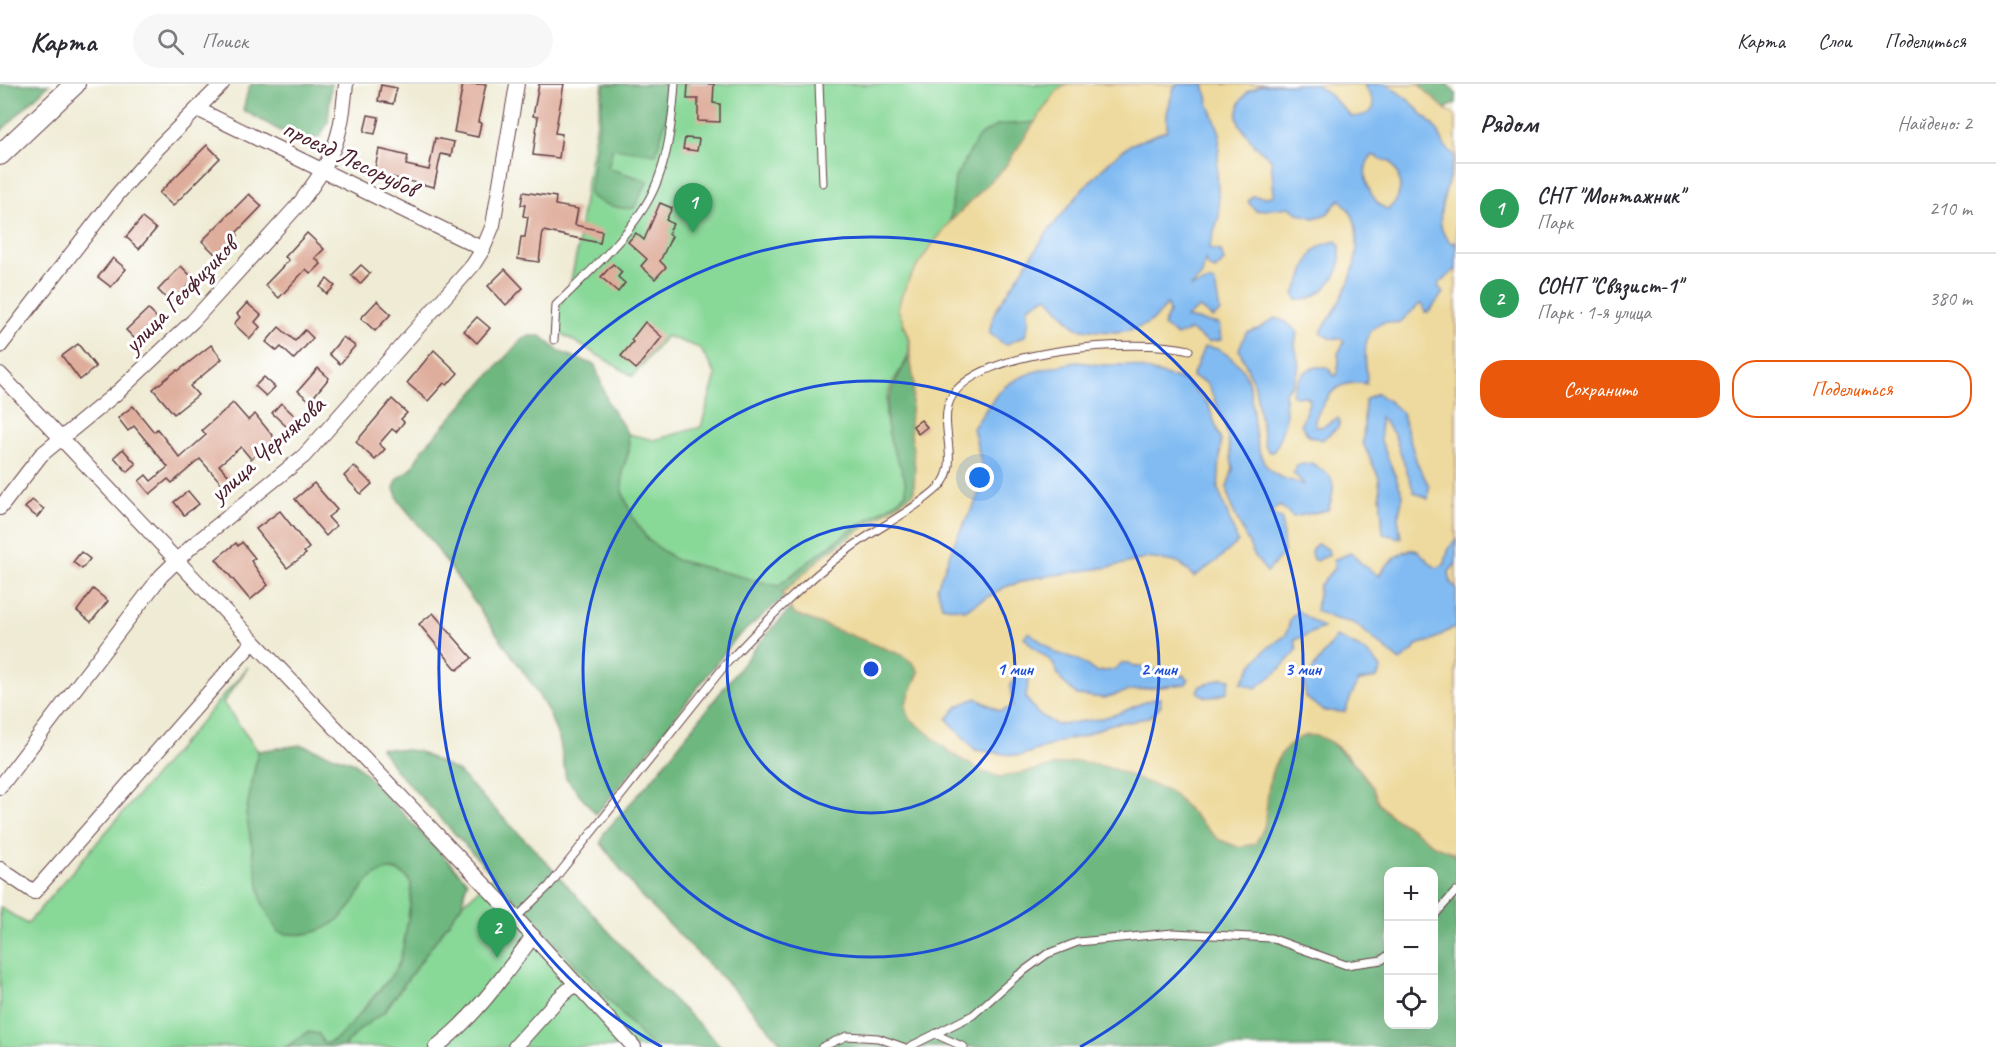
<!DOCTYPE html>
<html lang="ru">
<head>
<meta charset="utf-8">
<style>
	:root { --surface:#fff; --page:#f7f7f7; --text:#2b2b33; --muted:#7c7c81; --line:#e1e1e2; --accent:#ea580c }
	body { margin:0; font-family:Caveat,sans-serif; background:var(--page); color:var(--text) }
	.controls { position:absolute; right:18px; bottom:18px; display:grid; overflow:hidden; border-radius:12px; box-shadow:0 6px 24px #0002 }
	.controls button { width:54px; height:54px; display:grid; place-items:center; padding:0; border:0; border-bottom:2px solid var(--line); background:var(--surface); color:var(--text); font:30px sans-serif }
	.you { position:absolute; left:980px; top:394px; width:21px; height:21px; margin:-15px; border:4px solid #fff; border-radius:50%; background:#1a73e8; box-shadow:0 0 0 9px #1a73e833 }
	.badge { display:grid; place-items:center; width:39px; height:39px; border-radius:50%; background:var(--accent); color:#fff; font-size:20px; font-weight:700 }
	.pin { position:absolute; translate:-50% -50px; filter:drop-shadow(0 2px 3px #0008) }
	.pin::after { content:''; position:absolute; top:32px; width:21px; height:18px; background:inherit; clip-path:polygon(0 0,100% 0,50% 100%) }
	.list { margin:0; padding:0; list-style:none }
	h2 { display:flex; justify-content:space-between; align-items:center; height:78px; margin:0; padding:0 24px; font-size:26px }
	h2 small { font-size:20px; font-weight:400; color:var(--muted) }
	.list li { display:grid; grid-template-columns:39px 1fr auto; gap:18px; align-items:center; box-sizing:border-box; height:90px; padding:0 24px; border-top:2px solid var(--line) }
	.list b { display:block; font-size:22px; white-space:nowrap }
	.list p { margin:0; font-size:20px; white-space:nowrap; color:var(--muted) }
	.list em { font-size:20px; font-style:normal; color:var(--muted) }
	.actions { display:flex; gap:12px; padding:18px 24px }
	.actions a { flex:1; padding:14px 0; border:2px solid var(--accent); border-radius:24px; text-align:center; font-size:21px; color:var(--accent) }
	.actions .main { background:var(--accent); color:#fff }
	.icon { flex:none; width:33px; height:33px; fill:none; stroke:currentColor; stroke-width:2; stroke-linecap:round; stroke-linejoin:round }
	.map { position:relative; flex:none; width:1456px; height:963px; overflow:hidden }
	header { display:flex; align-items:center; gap:36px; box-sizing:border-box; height:84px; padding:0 30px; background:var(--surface); border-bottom:2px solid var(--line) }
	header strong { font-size:28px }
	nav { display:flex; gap:33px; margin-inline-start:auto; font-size:21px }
	.search { width:420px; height:54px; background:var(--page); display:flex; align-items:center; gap:15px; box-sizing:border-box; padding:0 21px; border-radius:33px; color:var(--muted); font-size:22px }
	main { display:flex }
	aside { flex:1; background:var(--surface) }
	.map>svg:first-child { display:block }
</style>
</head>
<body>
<header>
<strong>Карта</strong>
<div class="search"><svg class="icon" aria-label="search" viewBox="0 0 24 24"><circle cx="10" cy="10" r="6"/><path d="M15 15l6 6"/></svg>Поиск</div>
<nav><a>Карта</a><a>Слои</a><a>Поделиться</a></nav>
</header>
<main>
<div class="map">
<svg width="1456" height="963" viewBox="0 0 1456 963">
	<rect width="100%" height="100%" fill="#fff"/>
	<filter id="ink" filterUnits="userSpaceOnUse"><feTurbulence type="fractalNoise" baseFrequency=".0167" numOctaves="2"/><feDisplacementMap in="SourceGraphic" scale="12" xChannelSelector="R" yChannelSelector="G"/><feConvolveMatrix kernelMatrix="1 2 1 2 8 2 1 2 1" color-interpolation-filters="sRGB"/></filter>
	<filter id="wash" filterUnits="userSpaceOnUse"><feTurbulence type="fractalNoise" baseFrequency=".008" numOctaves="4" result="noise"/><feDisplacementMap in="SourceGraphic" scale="24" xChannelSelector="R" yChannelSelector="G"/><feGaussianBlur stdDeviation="1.35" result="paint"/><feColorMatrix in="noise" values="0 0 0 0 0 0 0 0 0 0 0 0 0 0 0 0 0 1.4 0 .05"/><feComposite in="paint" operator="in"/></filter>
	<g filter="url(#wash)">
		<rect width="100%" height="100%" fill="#efebd4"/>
		<!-- green -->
		<g fill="#88d898" stroke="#697c62" stroke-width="1.5">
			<path d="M603 0H1068L1047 20 903 241C922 280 891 284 886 318 884 336 890 356 897 373 900 380 904 388 906 395 907 399 906 405 906 409 894 422 878 428 864 438 834 457 806 480 778 503L676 476 648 456 633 434 622 407 623 385 629 367 628 350 654 356 701 343 716 291 700 264 666 252 633 292 557 247V226L570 201 578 163 581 134Z"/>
			<path d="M248 583 223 619 258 667 246 730 348 826C357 810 375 778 398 788 403 790 409 793 411 800 413 809 403 872 398 881 391 895 374 911 364 924 353 938 342 955 324 960L308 949 286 963H0V823L27 840Z"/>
			<path d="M495 791 652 963H344L360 945 384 928 462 820Z"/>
		</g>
		<!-- forest -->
		<g fill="#6eb880" stroke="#5c6c56" stroke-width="1.5" fill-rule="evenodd">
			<path d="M0 0H49L0 48Z"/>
			<path d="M252 0H331L328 38 320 53 303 57 288 51 243 26 249 3Z"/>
			<path d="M605 0H661L666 3 670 9 667 31 656 70 613 64 608 84 648 97 634 124C621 126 598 120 589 110Z"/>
			<path d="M1387 0H1447L1456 10V19L1445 25Z"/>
			<path d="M1036 38 1005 83 950 138 955 94 979 52 998 41Z"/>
			<path d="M530 252H541L560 268 595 281 608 319 628 350 629 367 623 385 622 407 633 434 648 456 676 476 778 502C806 480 834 457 864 438 878 428 894 422 906 409 906 388 899 383 893 364 879 325 889 306 910 272L914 298 910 340 915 383 914 409 782 509 784 513 734 556 652 663 596 730 566 694 560 658 549 629 532 600 428 452 399 417 394 404 398 395 412 384 422 366 523 254Z"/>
			<path d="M790 525 793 529 902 571 914 580 919 588 905 622 1051 682 1077 677 1112 684 1154 700 1172 709 1218 755 1267 711 1273 683 1285 664 1298 654 1307 651H1317L1327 655 1358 684 1372 702 1379 720 1391 732 1411 744 1436 762 1453 768 1456 772V963H785L740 912 638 809 601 759 604 749 654 693 760 558ZM1388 788H1434V940H1388Z"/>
			<path d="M301 661 355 679 467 797 462 820 384 928 360 945 344 963H286L308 948 319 950 324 960C327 959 330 959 333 957 342 953 393 892 398 881 403 872 413 809 411 800 409 793 400 787 394 786 391 785 388 786 385 787 363 794 361 810 348 826 331 847 304 855 278 848L262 819 246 730 258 667Z"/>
			<path d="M381 664 417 667 457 687 536 767 648 891 722 963H652L393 683Z"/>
		</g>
		<!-- sand -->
		<path fill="#eeda9e" stroke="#9c7c64" stroke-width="1.5" d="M1067 0H1418L1445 25 1456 32V772C1451 765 1443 766 1436 762 1428 758 1421 751 1414 746 1402 738 1390 733 1381 722 1376 716 1375 707 1371 701 1358 681 1322 637 1296 656 1286 663 1277 673 1273 684 1266 703 1268 724 1264 743 1262 749 1258 754 1255 760L1238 763 1218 755 1172 709 1112 684 1077 677 1001 693 983 688 952 670 910 634 905 622 919 588 914 580 902 571 793 529 782 510 823 472 914 409 915 383 910 340 914 298 910 272V255L898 225 901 213 910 193 929 165 950 138 1005 83 1047 20 1057 7Z"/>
		<!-- water -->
		<g fill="#81bbf2" stroke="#666d8e" stroke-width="1.5" fill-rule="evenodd">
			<path d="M1179 0H1204L1209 21 1220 49 1217 86 1219 132 1209 165 1221 167 1224 177 1215 186 1209 183 1205 176 1202 191 1191 203 1209 197 1215 199 1220 228 1213 234 1199 224 1186 234 1219 240 1221 256 1208 258 1190 246 1177 252 1163 242 1169 229 1167 220C1163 225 1159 231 1154 235 1132 253 1102 248 1076 244L1047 212 1027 224 1029 238 1025 252 1005 261 989 249 994 229 1046 150 1083 105 1112 75 1130 61 1167 46V29L1174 3Z"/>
			<path d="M1278 0H1315L1332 13 1352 33C1381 30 1377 19 1363 0H1387L1411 18 1438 47 1444 61 1454 71C1453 96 1424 144 1454 160L1456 157V185L1439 200V203L1443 209 1429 228H1425L1423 221 1420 220 1400 238C1394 240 1387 237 1382 239 1359 247 1366 278 1367 295L1365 298 1368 300C1344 296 1331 304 1321 324 1317 331 1314 335 1315 342L1322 343 1338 334 1340 337 1338 343 1322 356 1309 352 1301 341 1310 315 1305 312 1295 313 1292 310C1296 293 1309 279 1328 284L1334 292 1337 291 1339 277 1338 270 1344 258 1342 255 1329 254 1321 249C1323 243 1327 238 1331 233 1345 207 1357 188 1357 158 1356 136 1355 132 1340 115L1327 130 1314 134 1300 130 1289 123 1256 127 1248 118 1252 112 1267 113 1274 111 1271 75 1255 62 1239 40 1237 33 1240 18 1248 7 1262 1ZM1372 72H1376L1381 76 1390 77C1402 91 1405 114 1387 125 1370 119 1357 85 1372 72Z"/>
			<path d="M1336 157 1340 162C1340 170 1341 178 1338 186 1332 200 1312 219 1297 216L1294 209C1305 195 1304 172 1321 162 1326 159 1331 159 1336 157Z"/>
			<path d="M1275 234 1284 237 1297 247 1295 261 1299 282 1292 301 1285 308 1286 333 1278 360 1273 368H1269L1265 362 1255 303 1239 265 1246 249 1260 244Z"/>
			<path d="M1204 263C1215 263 1219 265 1229 272 1234 276 1242 283 1245 289 1258 317 1247 364 1271 387 1280 396 1294 396 1305 401L1293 389 1297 381 1312 379C1317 383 1325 387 1329 391 1337 401 1331 416 1328 426L1293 433 1280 422 1270 429 1282 436 1284 469 1267 488 1255 473 1231 422 1227 403 1233 385 1225 339 1208 301 1203 297 1192 293Z"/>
			<path d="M1077 278 1101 281H1130L1185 297 1208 320 1221 356 1218 405 1238 458 1218 476 1194 493 1180 479 1149 474 1110 483 1034 494 1005 503 965 526 942 522 937 503 955 457 976 417 985 394 973 344C981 333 989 320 998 309 1016 289 1051 283 1077 278Z"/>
			<path d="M1377 309 1390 318 1402 329 1417 379 1429 402 1428 415 1414 408 1394 350 1380 333 1381 357 1403 411 1398 433 1401 454 1383 450 1379 394 1363 359 1365 316Z"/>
			<path d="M1456 456V479L1449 488 1451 499 1456 504V542L1431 557 1416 561 1413 567 1400 577 1354 539 1335 535 1316 527 1319 502 1335 483 1333 476 1351 469 1362 480 1379 492C1384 482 1407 459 1419 468 1426 473 1428 480 1437 484L1445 480C1446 472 1449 461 1456 456Z"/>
			<path d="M1318 460 1328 465 1329 471 1316 477 1313 475C1310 468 1310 464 1318 460Z"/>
			<path d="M1298 527 1323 544 1295 556 1297 566 1278 587 1256 604 1241 599 1252 581 1265 566 1286 551 1291 534Z"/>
			<path d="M1029 548 1056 569 1077 575 1096 588 1113 586 1122 579H1129L1136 583H1150L1166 590 1183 591 1189 595 1186 600 1128 607 1104 614 1077 611 1061 596 1052 578 1031 561 1024 553Z"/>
			<path d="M1336 553C1354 560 1370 568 1381 584L1377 594 1359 597 1351 612 1345 628 1324 627 1305 613V596Z"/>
			<path d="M1019 587 1029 590 1026 614 1038 630 1057 641 1098 635 1117 630 1147 617 1160 614 1161 621 1151 632 1130 638H1122L1108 641 1081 653 1068 655 1020 672 975 666 947 635 958 622 976 614 1000 627 1013 623 1010 603Z"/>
			<path d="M1222 594 1230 595 1227 608C1216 613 1206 617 1197 607L1200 602Z"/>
		</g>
		<g id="blocks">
			<!-- building -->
			<g fill="#dfad9b">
				<path d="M463 0H486L478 38 481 39 478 53 454 48Z"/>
				<path d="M539 0H564L555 49 562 50 559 74 533 71 538 33 533 32Z"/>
				<path d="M688 0H714L713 19 720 20V38L698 37V15H687Z"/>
				<path d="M381 1 397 4 393 20 378 17Z"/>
				<path d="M368 31 379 33 375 50 364 48Z"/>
				<path d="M435 54 454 58 451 72 441 70 434 103 374 89 379 65 408 72 406 81 429 86Z"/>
				<path d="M685 54 699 55 697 67 683 65Z"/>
				<path d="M207 61 220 74 173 122 159 109Z"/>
				<path d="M523 108 556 113 555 121 578 125 575 141 602 147 600 159 543 147 539 178 518 175 521 153H525L528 133 523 132 525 121H521Z"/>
				<path d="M249 110 262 122 236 149 238 151 218 173 202 157Z"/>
				<path d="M660 119 672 124 666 136 673 140 668 150 672 152 660 177 666 183 655 195 641 182 647 175 628 158 636 149 644 156Z"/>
				<path d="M142 134 156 145 139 165 126 153Z"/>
				<path d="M307 149 324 165 315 174 321 180 311 190 306 185 279 214 265 201 289 176 285 173Z"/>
				<path d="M113 174 126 185 111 203 98 193Z"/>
				<path d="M613 180 622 188 618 193 625 199 618 208 601 193Z"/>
				<path d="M361 181 370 189 360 200 351 191Z"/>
				<path d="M181 182 194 195 171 219 158 206Z"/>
				<path d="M505 185 523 204 506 221 488 202Z"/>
				<path d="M327 195 335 202 327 210 320 203Z"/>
				<path d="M377 217 391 230 375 247 361 234Z"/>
				<path d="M247 219 261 231 255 238 260 243 250 255 234 240 240 233 237 230Z"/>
				<path d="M148 225 159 236 137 257 126 246Z"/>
				<path d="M477 233 490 244 477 259 464 247Z"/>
				<path d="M645 238 662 253 636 285 621 272 633 258 631 256Z"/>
				<path d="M279 243 295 257 305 246 313 254 294 275 281 263 277 267 266 258Z"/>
				<path d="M343 253 355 262 340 280 329 270Z"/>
				<path d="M78 260 96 283 80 296 62 272Z"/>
				<path d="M211 261 222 275 190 302 198 311 174 330 153 305 177 286 178 287Z"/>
				<path d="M434 266 458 289 447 301 444 299 428 317 407 299Z"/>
				<path d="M318 284 329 294 310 317 298 307Z"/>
				<path d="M264 293 275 303 266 312 255 302Z"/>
				<path d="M392 315 407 329 401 335 404 338 396 348 392 345 379 360 385 365 375 376 356 358Z"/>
				<path d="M233 319 248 336 255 330 275 355 251 375 241 363 219 381 230 393 222 400 200 375 172 399 168 395 150 410 139 397 146 391 151 397 168 383 134 342 128 347 118 334 133 322 154 348 157 345 180 374 206 351 202 346Z"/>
				<path d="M281 319 297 334 288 344 272 329Z"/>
				<path d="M921 336 927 343 918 350 913 342Z"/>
				<path d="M123 365 136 380 127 388 114 373Z"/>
				<path d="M354 382 372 400 361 410 344 392Z"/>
				<path d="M314 399 337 426 328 433 336 442 326 452 295 415Z"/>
				<path d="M188 407 199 420 184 431 174 418Z"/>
				<path d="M32 416 44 425 37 433 25 424Z"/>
				<path d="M280 427 309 464 304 468 306 470 287 484 256 445Z"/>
				<path d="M242 458 255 474 251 477 268 501 250 516 216 475 236 459 238 462Z"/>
				<path d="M81 468 90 475 82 485 73 478Z"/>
				<path d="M93 505 108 517 91 538 77 527Z"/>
				<path d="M433 529 472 574 457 586 419 540Z"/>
			</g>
		</g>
	</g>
	<g filter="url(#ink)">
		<use href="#blocks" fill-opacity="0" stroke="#633e44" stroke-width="1.5"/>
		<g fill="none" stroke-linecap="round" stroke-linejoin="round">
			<defs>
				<g id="lane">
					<path d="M819 0 823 99"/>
					<path d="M554 256 556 221C586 191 620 161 643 125 667 89 672 42 675 0"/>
					<path d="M1434 832 1456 807"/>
					<path d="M516 834 549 802 726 580C764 539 804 498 849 465 878 443 912 428 939 403 962 380 938 343 950 316 974 263 1140 254 1189 266"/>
					<path d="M935 950 964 963"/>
					<path d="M822 963 847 952 878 954 903 963"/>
					<path d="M909 963 973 931 1017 892 1047 870 1078 858 1173 849 1271 854 1346 881 1382 876 1388 871"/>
				</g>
				<g id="street">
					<path d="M197 25 483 165"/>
					<path d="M0 262 117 111 159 63 222 0"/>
					<path d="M0 290 516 834 634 963"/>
					<path d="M0 424 41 371 119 307 193 237 299 120C315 99 331 77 338 51 343 35 344 17 346 0"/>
					<path d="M0 703 161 492 192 462 304 372 473 181 483 165 493 141 517 0"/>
					<path d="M0 785 34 808 253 558"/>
					<path d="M436 963C476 932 503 893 533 852"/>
					<path d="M515 963 557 916 576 899"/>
				</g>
				<path id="secondary" d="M0 71 75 0"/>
			</defs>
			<!-- lane casing -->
			<use href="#lane" stroke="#633e44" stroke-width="9"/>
			<!-- street casing -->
			<use href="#street" stroke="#633e44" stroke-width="16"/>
			<!-- secondary casing -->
			<use href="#secondary" stroke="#633e44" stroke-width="22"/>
			<!-- lane -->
			<use href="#lane" stroke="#fff" stroke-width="7"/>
			<!-- street -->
			<use href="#street" stroke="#fff" stroke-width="14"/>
			<!-- secondary -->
			<use href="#secondary" stroke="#fff" stroke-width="20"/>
		</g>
	</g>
	<!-- distance rings -->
	<g fill="none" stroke="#1d4ed8" stroke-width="3">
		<circle cx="871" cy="585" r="144"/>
		<circle cx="871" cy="585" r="288"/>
		<path d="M662 963A432 432 0 1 1 1080 963"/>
	</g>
	<g text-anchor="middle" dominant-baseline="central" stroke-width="6" stroke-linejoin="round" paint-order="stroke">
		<!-- street labels -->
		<g font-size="26" fill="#4a1f2b" stroke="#fff">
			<text transform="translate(350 74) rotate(26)">проезд Лесорубов</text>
			<text transform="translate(180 211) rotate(-46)">улица Геофизиков</text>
			<text transform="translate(267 365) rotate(-42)">улица Чернякова</text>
		</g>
	</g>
	<circle cx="871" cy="585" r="9" fill="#1d4ed8" stroke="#fff" stroke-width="3"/>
	<g font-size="18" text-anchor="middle" font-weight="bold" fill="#1d4ed8" stroke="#fff" stroke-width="6" stroke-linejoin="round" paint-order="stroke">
		<text x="1015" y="591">1 мин</text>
		<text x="1159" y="591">2 мин</text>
		<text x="1303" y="591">3 мин</text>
	</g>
</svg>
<div class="controls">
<button>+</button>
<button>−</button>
<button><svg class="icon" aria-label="locate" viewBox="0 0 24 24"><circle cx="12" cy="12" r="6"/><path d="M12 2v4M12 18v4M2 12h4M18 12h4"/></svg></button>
</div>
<div class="you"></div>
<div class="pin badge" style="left:693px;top:149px;background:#2e9e5b">1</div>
<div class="pin badge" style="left:497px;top:874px;background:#2e9e5b">2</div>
</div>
<aside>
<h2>Рядом<small>Найдено: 2</small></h2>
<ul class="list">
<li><span class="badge" style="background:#2e9e5b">1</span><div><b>СНТ &quot;Монтажник&quot;</b><p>Парк</p></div><em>210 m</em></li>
<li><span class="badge" style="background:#2e9e5b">2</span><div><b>СОНТ &quot;Связист-1&quot;</b><p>Парк · 1-я улица</p></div><em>380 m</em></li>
</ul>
<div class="actions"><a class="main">Сохранить</a><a>Поделиться</a></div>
</aside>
</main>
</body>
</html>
